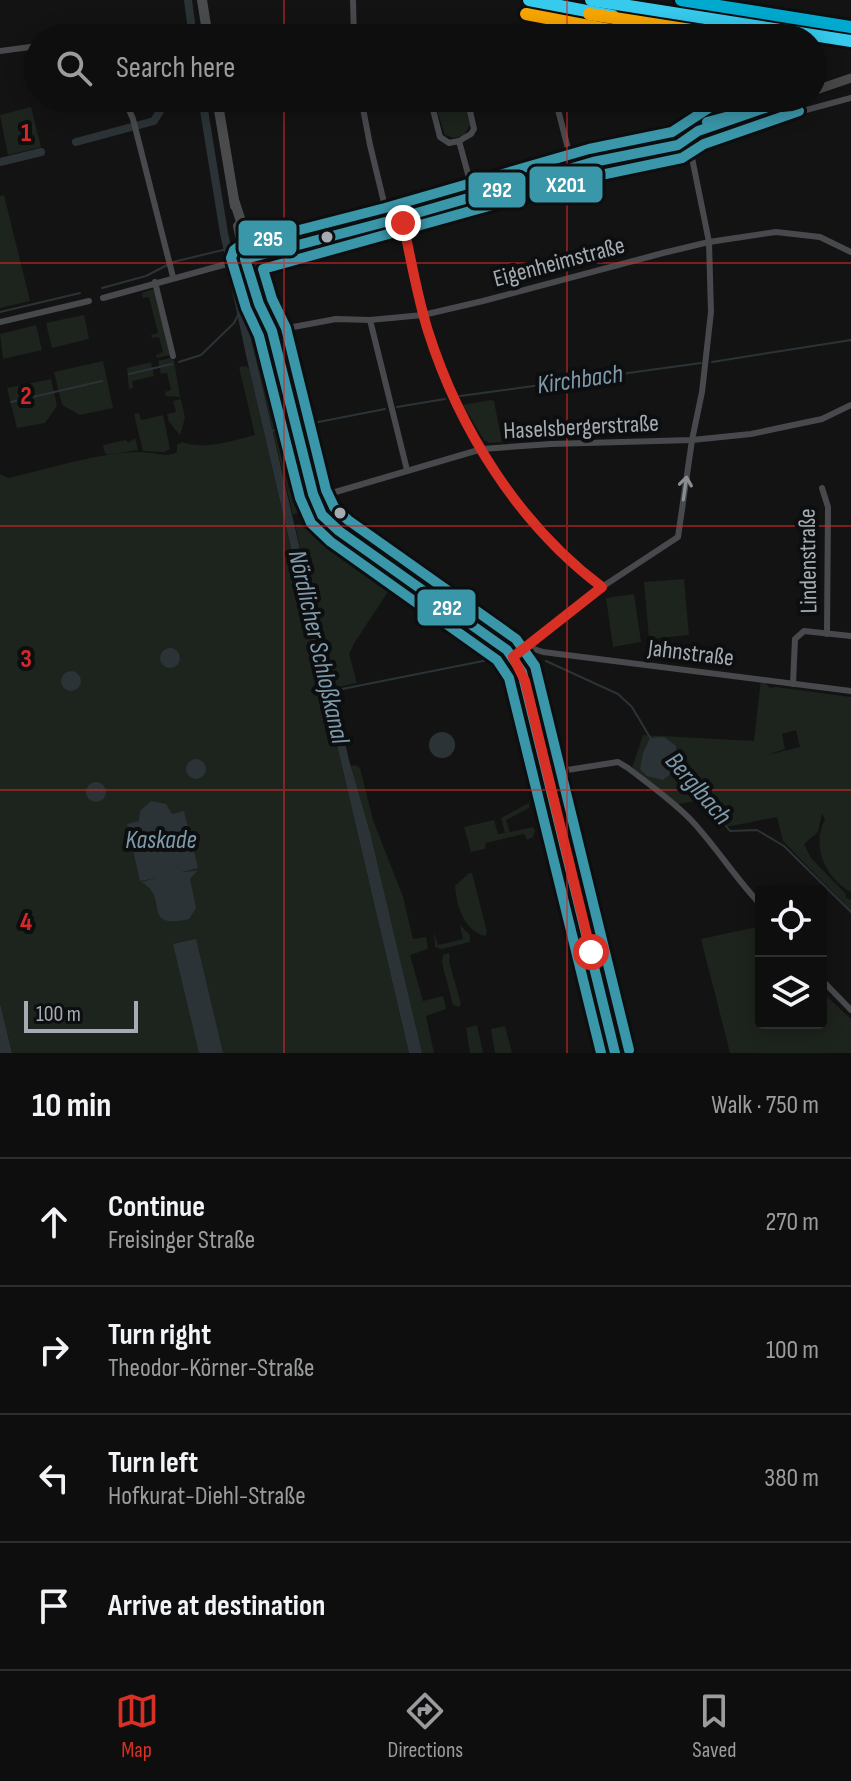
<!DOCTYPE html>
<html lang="en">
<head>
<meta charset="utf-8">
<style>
	:root { --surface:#0e0e0e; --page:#1c1c1c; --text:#f1f3f6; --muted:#9b9c9e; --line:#2e2e2e; --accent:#d93025 }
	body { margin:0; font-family:"Sofia Sans Condensed",sans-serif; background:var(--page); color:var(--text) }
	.controls { position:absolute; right:24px; bottom:24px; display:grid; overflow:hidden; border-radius:8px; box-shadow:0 4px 20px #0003 }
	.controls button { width:72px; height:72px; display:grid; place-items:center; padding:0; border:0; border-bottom:2px solid var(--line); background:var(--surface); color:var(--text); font:40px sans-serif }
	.scale { position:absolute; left:24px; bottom:20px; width:114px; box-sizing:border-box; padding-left:8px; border:4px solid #a5abb3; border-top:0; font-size:22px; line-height:28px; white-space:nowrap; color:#a5abb3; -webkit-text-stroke:6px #0d0e0f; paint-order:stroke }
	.stop { position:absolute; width:24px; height:24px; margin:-18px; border:6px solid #d93025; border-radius:50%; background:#fff }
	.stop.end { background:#d93025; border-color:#fff; box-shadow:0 2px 8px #0008 }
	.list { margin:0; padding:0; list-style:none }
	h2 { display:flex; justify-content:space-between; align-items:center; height:104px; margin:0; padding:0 32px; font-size:34px }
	h2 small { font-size:26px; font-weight:400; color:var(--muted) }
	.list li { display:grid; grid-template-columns:52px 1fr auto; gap:24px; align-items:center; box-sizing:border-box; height:128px; padding:0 32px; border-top:2px solid var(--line) }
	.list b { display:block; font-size:30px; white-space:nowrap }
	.list p { margin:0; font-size:26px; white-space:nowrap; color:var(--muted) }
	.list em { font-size:26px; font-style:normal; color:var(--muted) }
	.icon { flex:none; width:44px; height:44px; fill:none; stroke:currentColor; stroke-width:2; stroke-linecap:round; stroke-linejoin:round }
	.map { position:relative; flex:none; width:851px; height:1053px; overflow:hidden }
	.search { position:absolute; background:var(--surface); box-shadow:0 4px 20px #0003; left:24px; right:24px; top:24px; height:88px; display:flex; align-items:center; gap:20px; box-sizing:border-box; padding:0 28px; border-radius:44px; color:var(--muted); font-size:30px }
	.sheet { height:616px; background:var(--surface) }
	nav { display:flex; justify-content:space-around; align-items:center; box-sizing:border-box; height:112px; border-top:2px solid var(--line); background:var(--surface); font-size:22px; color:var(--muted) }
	nav a { display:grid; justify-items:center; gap:4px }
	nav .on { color:var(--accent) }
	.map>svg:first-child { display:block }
</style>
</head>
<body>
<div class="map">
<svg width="851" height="1053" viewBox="0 0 851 1053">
	<rect width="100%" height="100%" fill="#131313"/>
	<!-- green -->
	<g fill="#1d231d" fill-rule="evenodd">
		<path d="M433 98H464L470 125 464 135 454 138 445 135Z"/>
		<path d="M31 107 41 147 8 155 0 115Z"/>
		<path d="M561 154 564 163 526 173 523 165Z"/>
		<path d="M4 195 30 301 0 308V196Z"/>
		<path d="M241 274 243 280 248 278 276 362 308 497V507L293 515 253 348H249L234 276Z"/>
		<path d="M154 289 170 355 157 358 156 355 163 352 159 337 152 338 151 335 158 333 149 297 143 298 142 293Z"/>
		<path d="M84 315 89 339 52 348 46 323Z"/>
		<path d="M36 325 42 350 3 359 0 334Z"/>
		<path d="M170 358 174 360 180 397 166 396 165 392 171 390 167 373 161 374 158 361Z"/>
		<path d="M103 361 113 408 80 415 62 405 54 372Z"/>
		<path d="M151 362 154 376 132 381 133 388 129 389 127 368Z"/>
		<path d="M245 366 249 368 409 1053H12L0 1003V474L8 478C48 469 100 452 140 452 152 452 167 458 177 452V445L182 442C206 450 231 441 255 435L239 367Z"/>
		<path d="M51 379 57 406 45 423 17 428 7 388Z"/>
		<path d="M181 399 185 418 180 435 169 422 167 414 176 412 173 401Z"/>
		<path d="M491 400 494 401 502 442 490 443 484 440 463 405Z"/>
		<path d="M139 413 141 420 163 415 170 449 164 452 143 451 134 414Z"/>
		<path d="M135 438 138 450 108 455 105 453 103 445 126 440 128 443Z"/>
		<path d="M299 524 391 587 355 642 349 654 357 683 333 688 295 525Z"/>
		<path d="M684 579 689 635 649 639 644 582Z"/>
		<path d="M634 594 641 642 613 647 606 598Z"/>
		<path d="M761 679 770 688 776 687 851 697V892C825 879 811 845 825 819L822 813 818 832 804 844 811 858 845 893 846 898 851 900V911L783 841 777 817 726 827 701 800 673 805 632 768 643 735 754 741ZM796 730 800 747 767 755 785 749 782 734Z"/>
		<path d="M356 765 360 768 373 820 403 897 413 939 426 937 428 949 410 955 423 1001 443 996 446 1009 426 1016 434 1053H421L351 766Z"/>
		<path d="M529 803V808L506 820 510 832 533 827 535 831 533 837 527 840 524 834 486 843 485 849 471 852 464 827 494 820 498 834 505 833 501 818Z"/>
		<path d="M469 873H472L487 932 485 936C463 930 457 906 455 886Z"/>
		<path d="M460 925 470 935V942L442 949 435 947 434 932 438 945 463 939Z"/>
		<path d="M761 926V1023H821V991L851 1019V1053H730L701 939Z"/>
		<path d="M448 953 450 955 449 961 461 1004 459 1007 453 1005 442 963 443 955Z"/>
		<path d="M477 1025 483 1053H470L466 1028Z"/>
		<path d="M505 1026 512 1053H495L491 1029Z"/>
	</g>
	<!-- water -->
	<g fill="#2b3337">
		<path d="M253 347 349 760 370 833 422 1053H409L249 368 245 349Z"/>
		<circle cx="170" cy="658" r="10"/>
		<circle cx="71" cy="681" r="10"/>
		<circle cx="442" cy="745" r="13"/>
		<path d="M664 737 676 746 679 767 663 780 647 776 640 769 643 753 650 738Z"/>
		<circle cx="196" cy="769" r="10"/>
		<circle cx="96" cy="792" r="10"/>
		<path d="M151 801 166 804 172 814 184 811 198 868 181 872 197 871 190 879 196 908 189 919C139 930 171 897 141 882L156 878 140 881 127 824 139 821 140 811Z"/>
		<path d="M196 939 223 1053H199L173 944Z"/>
		<path d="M0 1003 12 1053H0Z"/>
	</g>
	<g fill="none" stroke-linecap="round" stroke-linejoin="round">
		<!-- stream -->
		<g stroke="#2b3337" stroke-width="2">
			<path d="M102 288 146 276 173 262 227 249"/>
			<path d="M0 312 80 293"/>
			<path d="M179 362 201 355 234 323 240 311"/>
			<path d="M712 362 851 340"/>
			<path d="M129 374 172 364"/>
			<path d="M460 396 701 363"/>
			<path d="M11 402 102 381"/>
			<path d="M397 407 445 399"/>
			<path d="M303 425 385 409"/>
			<path d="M271 431 289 427"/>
			<path d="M546 661 618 694 632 707 651 739"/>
			<path d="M332 691 488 660"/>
			<path d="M678 766 730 831 757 830 784 846 851 912"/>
		</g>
		<!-- canal -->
		<g stroke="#2b3337" stroke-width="8">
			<path d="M188 0 193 38"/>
			<path d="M202 98 224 233 251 359"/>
			<path d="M76 142 154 121 168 98"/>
			<path d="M0 162 41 152"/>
		</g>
		<!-- street -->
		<g stroke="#47494c" stroke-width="6">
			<path d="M353 0 354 38"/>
			<path d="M0 51 38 46"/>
			<path d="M124 98 133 119 173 277"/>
			<path d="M361 98 370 145 388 219"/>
			<path d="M430 98 440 137 449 143 459 141 474 196"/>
			<path d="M555 98 573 168"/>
			<path d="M459 141 471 134 474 129 467 98"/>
			<path d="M690 141 851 98"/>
			<path d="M401 217C409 255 416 294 428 331 459 430 519 523 602 587"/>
			<path d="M155 282 173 356"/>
			<path d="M103 298 245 259"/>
			<path d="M370 320 407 470"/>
			<path d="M0 322 89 301"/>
			<path d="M272 331 336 319 370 320 423 315 483 301 663 253 709 242 776 232 820 237 851 252"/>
			<path d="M822 488 828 507 827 634"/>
			<path d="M315 498 482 449 551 444 692 440 751 434 822 419 851 405"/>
			<path d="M528 647 543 652 851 691"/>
			<path d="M513 657 602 587 678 537 692 440 702 392 711 312 709 242 688 138"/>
			<path d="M793 684 795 639 804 631 851 636"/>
			<path d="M548 773 618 762 628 768C650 785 673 801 692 821 717 848 736 879 761 905"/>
			<path d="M821 979 851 1010"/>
		</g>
		<!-- secondary -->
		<g stroke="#46484a" stroke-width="9">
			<path d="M813 91 851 78"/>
			<path d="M644 151 653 143 688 136"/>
			<path d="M248 258 593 162 678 145 698 131 794 98"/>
		</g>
		<!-- primary -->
		<g stroke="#4a4b4d" stroke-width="10">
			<path d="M202 0 208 38"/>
			<path d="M217 98 235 206"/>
			<path d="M234 200 266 298 313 494 322 515 339 531 507 650 522 672 615 1053"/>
			<path d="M238 226 245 259 267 322"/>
		</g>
		<defs>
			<path id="bus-1" d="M615 1053 522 672 507 650 339 531 322 515 313 494 272 331 259 304 245 259 389 221 593 162 678 145 698 131 794 98"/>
			<path id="bus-2" d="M629 1050 535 666 516 639 348 520 334 507 326 490 286 328 272 299 263 269 596 176 682 158 704 144 799 111"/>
			<g id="bus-3">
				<path d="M707 122 798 98"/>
				<path d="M601 1053 509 678 497 660 331 542 311 523 300 498 259 336 246 308 231 258 234 250 241 245 385 208 589 149 672 132 724 98"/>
			</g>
		</defs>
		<!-- bus-1 casing -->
		<use href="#bus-1" stroke="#0d0e0f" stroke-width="16"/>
		<!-- bus-2 casing -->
		<use href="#bus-2" stroke="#0d0e0f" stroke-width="16"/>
		<!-- bus-3 casing -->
		<use href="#bus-3" stroke="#0d0e0f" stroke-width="16"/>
		<!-- bus-1 -->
		<use href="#bus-1" stroke="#3a96a9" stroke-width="10"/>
		<!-- bus-2 -->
		<use href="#bus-2" stroke="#3a96a9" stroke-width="10"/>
		<!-- bus-3 -->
		<use href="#bus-3" stroke="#3a96a9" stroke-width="10"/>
		<defs>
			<g id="rail-1">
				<path d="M529 0 613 16"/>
				<path d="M591 0 851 41"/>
			</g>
			<g id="rail-2">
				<path d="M526 14 610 30"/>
				<path d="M589 14 742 38"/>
			</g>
			<path id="rail-3" d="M681 0 851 27"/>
		</defs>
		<!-- rail-1 casing -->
		<use href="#rail-1" stroke="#0d0e0f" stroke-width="18"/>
		<!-- rail-2 casing -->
		<use href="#rail-2" stroke="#0d0e0f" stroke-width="18"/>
		<!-- rail-3 casing -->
		<use href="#rail-3" stroke="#0d0e0f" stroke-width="18"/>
		<!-- rail-1 -->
		<use href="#rail-1" stroke="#36caec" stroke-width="12"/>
		<!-- rail-2 -->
		<use href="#rail-2" stroke="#f7a600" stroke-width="12"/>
		<!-- rail-3 -->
		<use href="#rail-3" stroke="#00a9ce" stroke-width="12"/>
	</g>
	<!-- one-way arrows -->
	<defs><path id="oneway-shaft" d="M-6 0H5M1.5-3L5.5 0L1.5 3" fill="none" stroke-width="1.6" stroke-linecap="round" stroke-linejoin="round" transform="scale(2)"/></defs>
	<use stroke="#898e94" href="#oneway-shaft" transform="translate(685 488) rotate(-82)"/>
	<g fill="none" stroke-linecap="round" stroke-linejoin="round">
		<!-- route -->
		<path stroke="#d93025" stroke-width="10" d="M403 223C411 259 417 296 428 331 459 429 519 525 602 587L513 657 525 681 591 952"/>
	</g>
	<!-- grid -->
	<path fill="none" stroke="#d62828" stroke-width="2" stroke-opacity="0.55" d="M284 0V38M567 0V38M284 98V1053M567 98V1053M0 263H851M0 526H851M0 790H851"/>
	<!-- markers -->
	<g fill="#a5abb3" stroke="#0d0e0f" stroke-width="3">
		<circle cx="327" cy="237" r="7"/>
		<circle cx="340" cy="513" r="7"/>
	</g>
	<g text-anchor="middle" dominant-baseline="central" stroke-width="8" stroke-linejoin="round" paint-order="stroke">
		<!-- street labels -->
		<g font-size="24" fill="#a5abb3" stroke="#0d0e0f">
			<text transform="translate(559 262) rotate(-15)">Eigenheimstraße</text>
			<text transform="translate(581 427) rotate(-3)">Haselsbergerstraße</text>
			<text transform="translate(808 561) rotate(-91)">Lindenstraße</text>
			<text transform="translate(691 653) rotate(7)">Jahnstraße</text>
		</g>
		<!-- water labels -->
		<g font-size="26" font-style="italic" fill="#7f9aab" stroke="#0d0e0f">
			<text transform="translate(580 380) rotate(-8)">Kirchbach</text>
			<text transform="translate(318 647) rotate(77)">Nördlicher Schloßkanal</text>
			<text transform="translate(698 789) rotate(49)">Berglbach</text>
			<text x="161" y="840">Kaskade</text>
		</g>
	</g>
	<g font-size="26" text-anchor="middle" font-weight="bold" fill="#d62828" stroke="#0d0e0f" stroke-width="8" stroke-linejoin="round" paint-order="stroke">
		<text x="26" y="141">1</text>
		<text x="26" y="404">2</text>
		<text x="26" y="667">3</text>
		<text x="26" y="930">4</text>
	</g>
	<g stroke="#0d0e0f" stroke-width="3">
		<rect x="528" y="165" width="76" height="39" rx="8" fill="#3a96a9"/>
		<rect x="467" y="171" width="60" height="38" rx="8" fill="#3a96a9"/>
		<rect x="237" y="219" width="61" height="38" rx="8" fill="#3a96a9"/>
		<rect x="416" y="588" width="61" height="39" rx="8" fill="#3a96a9"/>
	</g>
	<g font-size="22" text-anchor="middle" font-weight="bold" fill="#fff">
		<text x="566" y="192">X201</text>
		<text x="497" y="197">292</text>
		<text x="268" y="246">295</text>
		<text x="447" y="615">292</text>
	</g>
</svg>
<div class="controls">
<button><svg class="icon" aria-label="locate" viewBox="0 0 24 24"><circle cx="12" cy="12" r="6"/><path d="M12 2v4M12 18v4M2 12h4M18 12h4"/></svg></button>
<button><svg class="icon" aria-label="layers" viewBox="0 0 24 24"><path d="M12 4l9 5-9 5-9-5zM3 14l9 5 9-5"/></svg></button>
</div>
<div class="scale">100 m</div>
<div class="stop" style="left:591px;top:952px"></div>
<div class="stop end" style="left:403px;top:223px"></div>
<div class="search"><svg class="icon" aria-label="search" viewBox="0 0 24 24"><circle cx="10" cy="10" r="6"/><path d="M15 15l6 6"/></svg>Search here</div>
</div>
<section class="sheet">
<h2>10 min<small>Walk · 750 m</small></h2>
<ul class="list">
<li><svg class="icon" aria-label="ahead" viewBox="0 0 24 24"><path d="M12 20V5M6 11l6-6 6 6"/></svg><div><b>Continue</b><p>Freisinger Straße</p></div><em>270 m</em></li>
<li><svg class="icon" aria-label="right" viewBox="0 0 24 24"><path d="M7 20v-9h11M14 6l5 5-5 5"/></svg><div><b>Turn right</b><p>Theodor-Körner-Straße</p></div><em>100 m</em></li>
<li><svg class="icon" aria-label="left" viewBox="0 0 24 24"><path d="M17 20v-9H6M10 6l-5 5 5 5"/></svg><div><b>Turn left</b><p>Hofkurat-Diehl-Straße</p></div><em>380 m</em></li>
<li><svg class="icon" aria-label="arrive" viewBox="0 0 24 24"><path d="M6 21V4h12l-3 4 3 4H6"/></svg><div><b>Arrive at destination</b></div></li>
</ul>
</section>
<nav>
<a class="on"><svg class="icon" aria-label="map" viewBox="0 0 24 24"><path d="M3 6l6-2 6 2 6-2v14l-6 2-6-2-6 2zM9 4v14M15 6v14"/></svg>Map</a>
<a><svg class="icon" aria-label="directions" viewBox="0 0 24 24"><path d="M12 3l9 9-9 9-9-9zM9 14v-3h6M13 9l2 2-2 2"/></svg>Directions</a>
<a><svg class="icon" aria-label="saved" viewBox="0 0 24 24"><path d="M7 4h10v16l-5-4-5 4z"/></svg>Saved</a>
</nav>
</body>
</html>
